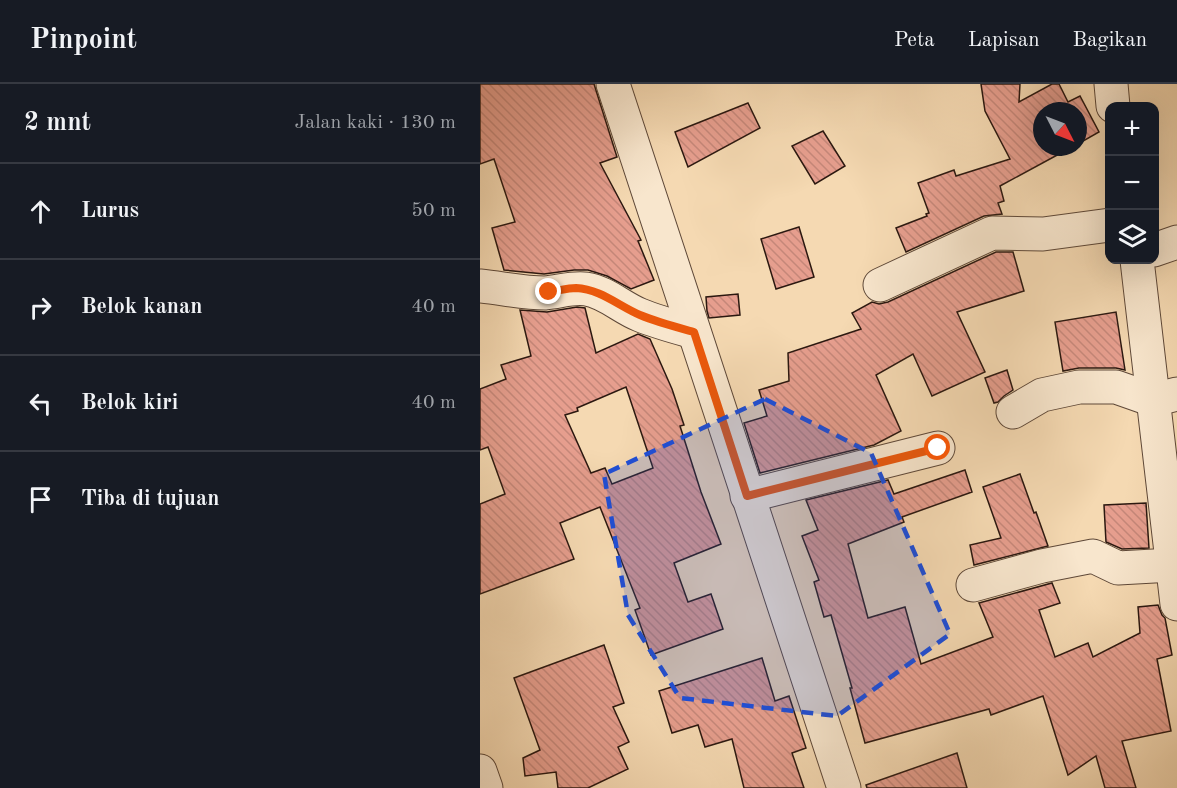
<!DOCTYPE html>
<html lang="id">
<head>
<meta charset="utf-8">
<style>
	:root { --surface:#171b24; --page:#20242c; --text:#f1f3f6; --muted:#9ea1a6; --line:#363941 }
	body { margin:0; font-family:"Old Standard TT",serif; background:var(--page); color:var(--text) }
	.controls { position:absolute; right:18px; top:18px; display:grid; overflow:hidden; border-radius:12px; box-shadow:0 6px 24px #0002 }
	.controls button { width:54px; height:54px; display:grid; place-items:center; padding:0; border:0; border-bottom:2px solid var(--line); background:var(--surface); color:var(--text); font:30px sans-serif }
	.compass { position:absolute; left:553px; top:18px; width:54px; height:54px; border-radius:50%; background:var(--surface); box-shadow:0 6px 24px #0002; rotate:132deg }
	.stop { position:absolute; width:18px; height:18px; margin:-14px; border:4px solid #ea580c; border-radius:50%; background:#fff }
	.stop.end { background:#ea580c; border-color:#fff; box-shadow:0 2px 6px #0008 }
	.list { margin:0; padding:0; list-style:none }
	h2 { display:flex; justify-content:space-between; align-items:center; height:78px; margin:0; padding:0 24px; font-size:26px }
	h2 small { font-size:20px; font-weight:400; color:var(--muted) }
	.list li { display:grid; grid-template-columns:39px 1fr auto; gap:18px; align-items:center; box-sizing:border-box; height:96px; padding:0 24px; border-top:2px solid var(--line) }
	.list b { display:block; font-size:22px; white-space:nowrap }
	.list em { font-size:20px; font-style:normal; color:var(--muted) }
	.icon { flex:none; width:33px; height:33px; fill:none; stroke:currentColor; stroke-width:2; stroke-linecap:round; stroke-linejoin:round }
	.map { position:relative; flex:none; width:697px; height:704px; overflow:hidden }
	header { display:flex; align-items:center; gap:36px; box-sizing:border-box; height:84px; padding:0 30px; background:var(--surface); border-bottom:2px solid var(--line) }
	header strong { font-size:28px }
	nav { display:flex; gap:33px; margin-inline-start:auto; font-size:21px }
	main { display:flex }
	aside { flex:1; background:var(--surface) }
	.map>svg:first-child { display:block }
</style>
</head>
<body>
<header>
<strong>Pinpoint</strong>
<nav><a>Peta</a><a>Lapisan</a><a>Bagikan</a></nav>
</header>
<main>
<aside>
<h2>2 mnt<small>Jalan kaki · 130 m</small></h2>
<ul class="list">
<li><svg class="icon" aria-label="ahead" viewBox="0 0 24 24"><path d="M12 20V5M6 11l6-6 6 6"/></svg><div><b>Lurus</b></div><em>50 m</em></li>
<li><svg class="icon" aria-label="right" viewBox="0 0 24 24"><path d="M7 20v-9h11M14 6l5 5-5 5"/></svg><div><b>Belok kanan</b></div><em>40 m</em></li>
<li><svg class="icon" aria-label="left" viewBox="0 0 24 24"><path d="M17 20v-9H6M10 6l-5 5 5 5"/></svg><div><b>Belok kiri</b></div><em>40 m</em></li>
<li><svg class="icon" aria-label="arrive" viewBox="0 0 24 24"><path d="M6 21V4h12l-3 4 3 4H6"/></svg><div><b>Tiba di tujuan</b></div></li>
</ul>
</aside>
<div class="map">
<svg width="697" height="704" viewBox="0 0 697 704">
	<defs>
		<pattern id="building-back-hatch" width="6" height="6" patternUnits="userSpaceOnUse" patternTransform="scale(1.5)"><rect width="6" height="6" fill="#e69e8e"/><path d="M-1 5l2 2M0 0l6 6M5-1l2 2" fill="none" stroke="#c58779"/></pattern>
	</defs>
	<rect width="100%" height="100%" fill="#f5d9b2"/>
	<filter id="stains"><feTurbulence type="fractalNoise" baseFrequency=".00333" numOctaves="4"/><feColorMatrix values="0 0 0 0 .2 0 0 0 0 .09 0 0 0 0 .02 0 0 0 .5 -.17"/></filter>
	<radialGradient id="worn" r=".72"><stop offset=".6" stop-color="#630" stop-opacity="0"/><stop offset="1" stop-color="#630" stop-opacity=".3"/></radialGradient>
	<!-- building -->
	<g fill="url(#building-back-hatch)" stroke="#2b1810" stroke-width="1.5" fill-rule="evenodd">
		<path d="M0 0H114L137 73 120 79 161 156 158 157 174 196 151 205 127 192 108 186H94L64 190 24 186 12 144 35 138 14 75 0 80Z"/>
		<path d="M501 0H540L539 18 572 0H579L588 18 600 12 619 48 598 60V27H562V63H592L520 102 524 117 518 119 522 130 504 132 426 168 416 144 447 132 446 130 449 129 438 99 474 86 476 92 530 75 505 27Z"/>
		<path d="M268 19 280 44 208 83 195 48Z"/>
		<path d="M343 47 365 82 335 100 312 62Z"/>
		<path d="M319 143 334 193 296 205 281 155Z"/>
		<path d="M516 168H533L544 207 477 228 505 288 452 312 433 270 396 291 421 347 394 361 280 389 264 339 287 332 279 306 309 297 308 269 381 245 372 229 392 218 399 220 408 218Z"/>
		<path d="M258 210 260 231 229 234 227 227 226 213Z"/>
		<path d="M97 223 105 224 116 269 158 250 170 255 192 305 204 341 200 342 221 408 241 460 194 479 208 518 231 510 243 545 171 571 155 526 160 524 120 423 80 439 94 475 0 510V420L25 410 8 363 0 366V305L26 295 21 281 51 272 40 226 67 228ZM146 303 173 384 132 400 125 384 111 389 85 331 98 327 97 324Z"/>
		<path d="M636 228 645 286 636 284H599L583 287 575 238Z"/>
		<path d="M527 286 533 306 524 312 518 318 514 319 505 294Z"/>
		<path d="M485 386 492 408 422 433 424 438 368 460 388 534 425 523 441 580 513 553 499 519 572 499 580 519 559 526 575 573 608 559 613 573 660 549 658 523 678 521 682 531 685 534 692 571 677 575 691 647 642 657 656 704H625L616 672 588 691 563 612 511 631 509 625 385 659 370 604H372L351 531 344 533 334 498 339 496 322 452 338 446 326 416 408 396 414 410Z"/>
		<path d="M540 390 554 429 556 428 568 462 494 481 490 461 521 454 503 403Z"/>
		<path d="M666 419 669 464 642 465 626 458 624 421Z"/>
		<path d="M124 561 144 619 133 623 149 658 138 663 148 685 108 704H78L76 688 45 692 43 674 60 666 34 594Z"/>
		<path d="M282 574 295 617 309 612 326 664 312 669 324 704H264L252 655 225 663 218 641 192 649 179 607Z"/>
		<path d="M477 669 487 704H387L386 701Z"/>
	</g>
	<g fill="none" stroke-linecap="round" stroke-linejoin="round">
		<defs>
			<g id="minor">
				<path d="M133 0 364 704"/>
				<path d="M631 0 633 22"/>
				<path d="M674 166 697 158"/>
				<path d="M657 176 697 520"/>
				<path d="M400 201 512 149 563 150 630 141"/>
				<path d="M0 202C21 204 43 209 65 209 79 208 92 203 106 205 126 208 142 224 160 231 177 238 196 243 214 248"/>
				<path d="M533 328 562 311 599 303H636L673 316 697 310"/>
				<path d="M267 412 458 364"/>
				<path d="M493 501 562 482 613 472 638 484 692 481"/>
				<path d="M0 687 6 704"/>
			</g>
		</defs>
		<!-- minor casing -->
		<use href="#minor" stroke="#5e4838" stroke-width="35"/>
		<!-- minor -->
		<use href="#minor" stroke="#f8e6cd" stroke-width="33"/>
	</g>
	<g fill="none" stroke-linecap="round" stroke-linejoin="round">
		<!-- route -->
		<path stroke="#ea580c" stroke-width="8" d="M69 208C78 207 87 204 96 204 120 205 139 222 160 231 177 238 196 243 214 248L267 412 458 364"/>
	</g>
	<!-- marked area -->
	<path fill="#1d4ed8" fill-opacity="0.2" stroke="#1d4ed8" stroke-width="4.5" stroke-dasharray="12 8" stroke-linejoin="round" d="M285 315 391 369 470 550 357 632 200 614 148 531 124 390Z"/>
	<rect width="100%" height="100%" filter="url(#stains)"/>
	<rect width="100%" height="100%" fill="url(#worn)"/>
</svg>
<div class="controls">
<button>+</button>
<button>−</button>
<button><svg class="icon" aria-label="layers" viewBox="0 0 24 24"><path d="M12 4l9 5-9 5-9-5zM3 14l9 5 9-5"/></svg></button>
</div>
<svg class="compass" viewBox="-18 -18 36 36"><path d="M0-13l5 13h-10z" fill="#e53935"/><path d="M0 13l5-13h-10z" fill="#9ea1a6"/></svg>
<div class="stop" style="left:458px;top:364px"></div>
<div class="stop end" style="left:69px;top:208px"></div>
</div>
</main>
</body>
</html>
